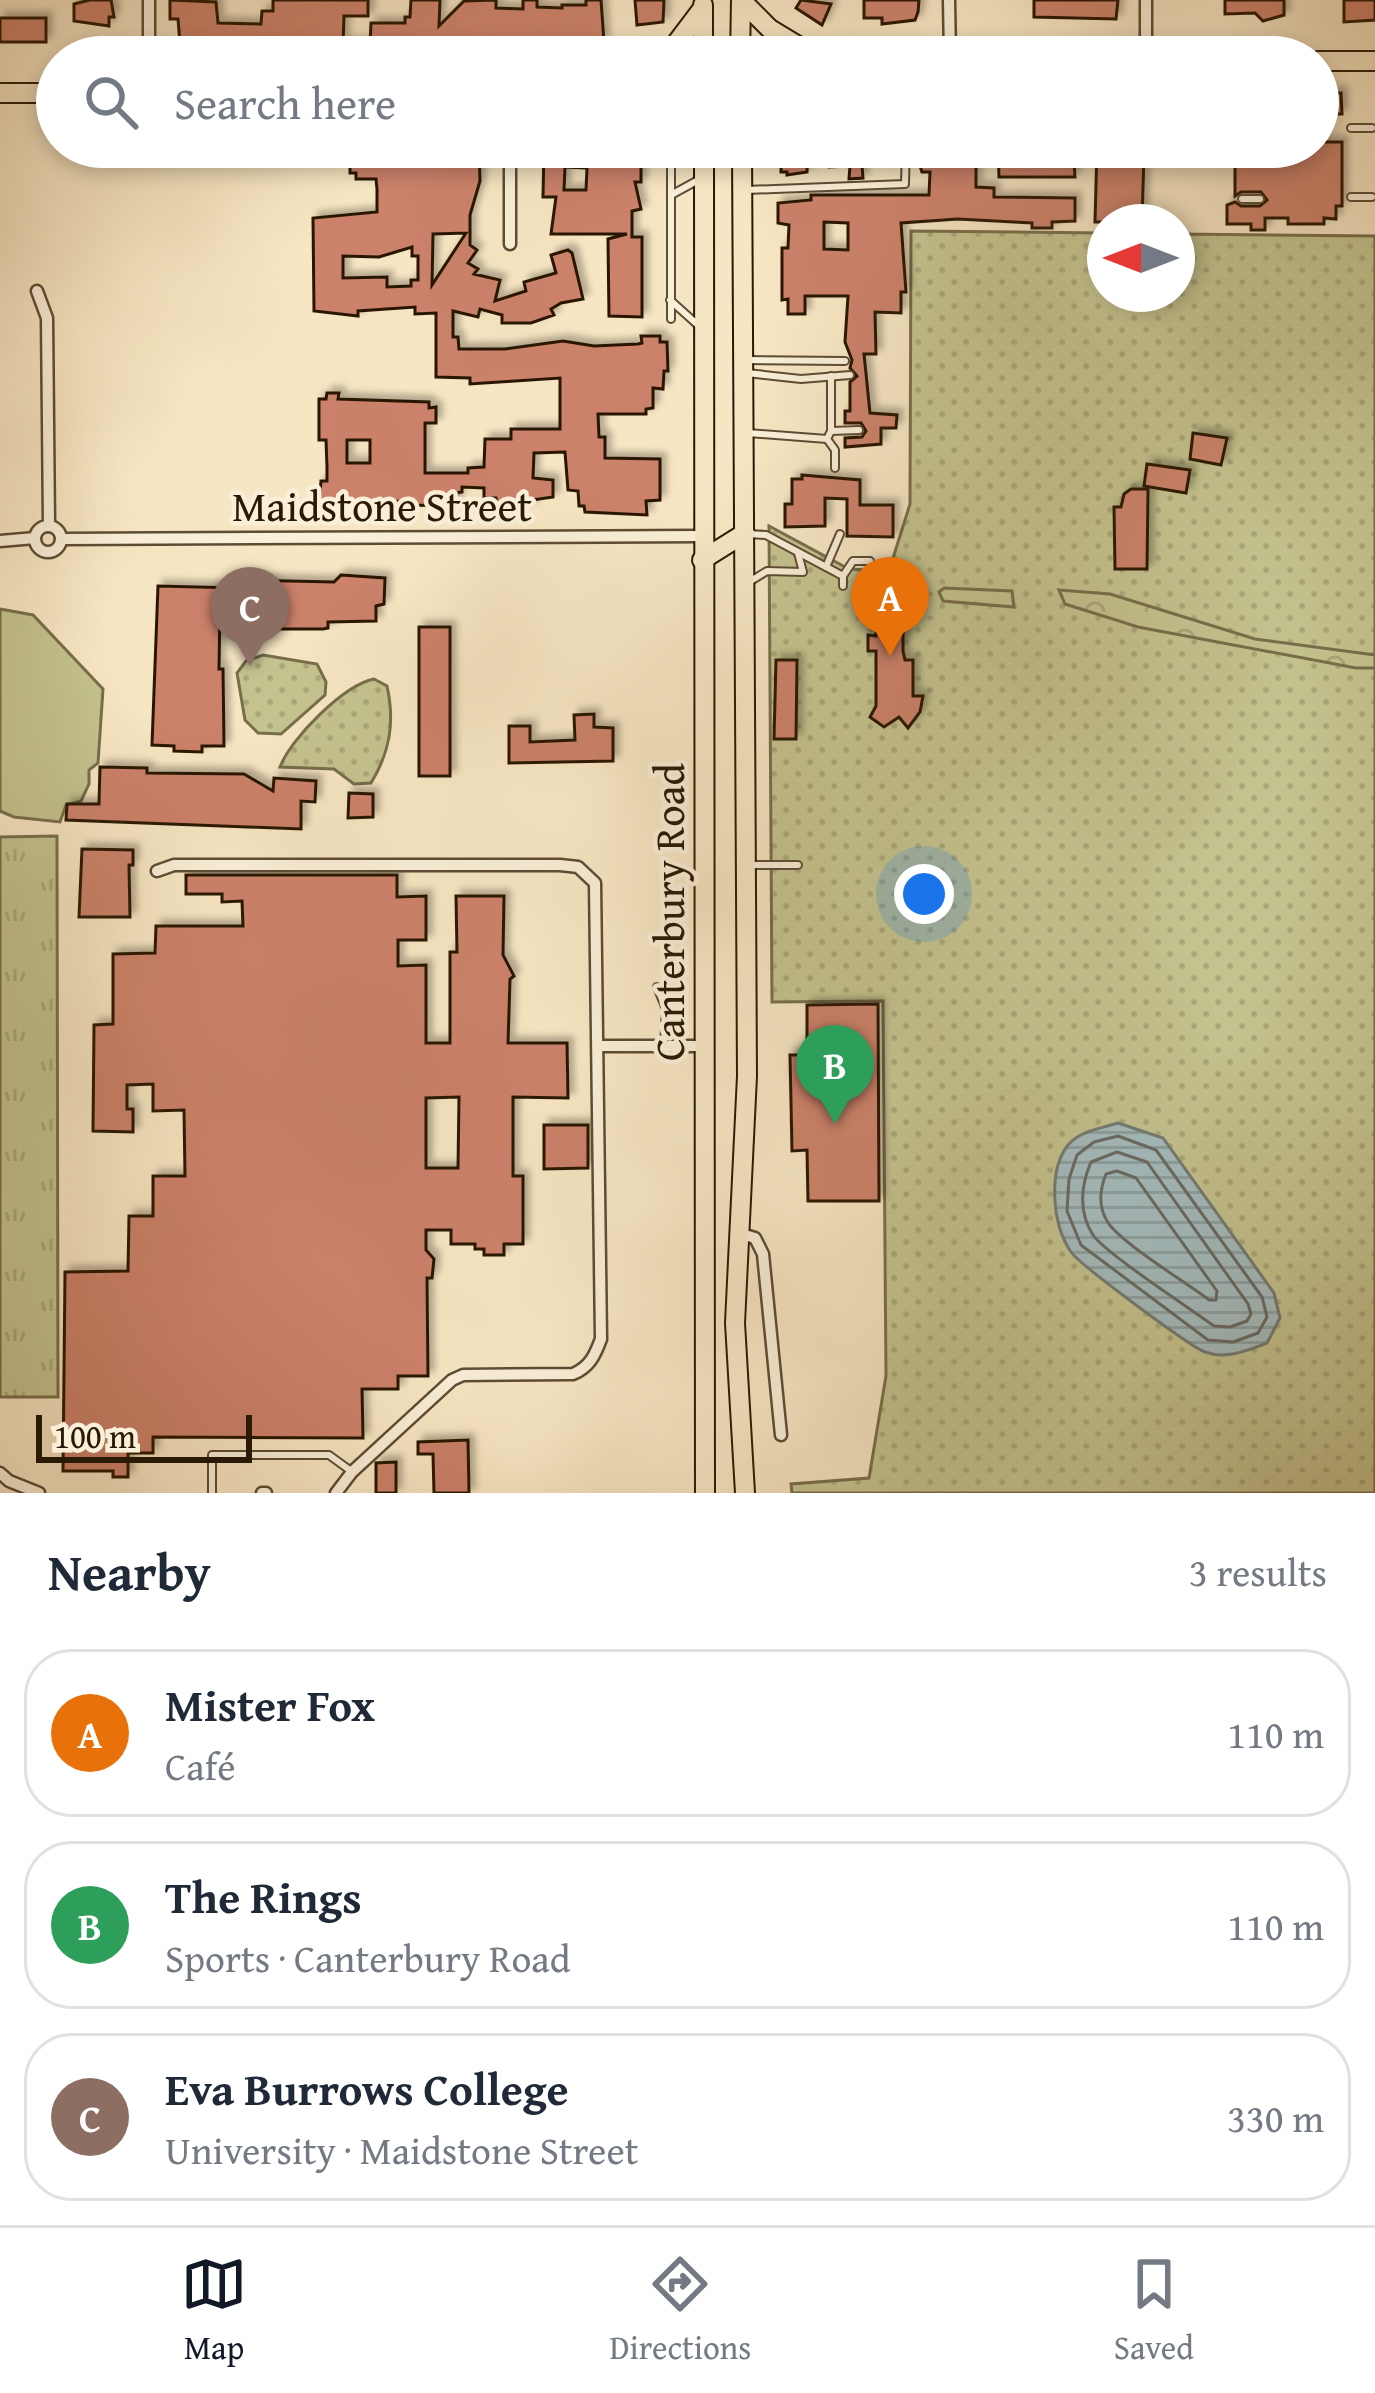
<!DOCTYPE html>
<html lang="en">
<head>
<meta charset="utf-8">
<style>
	:root { --surface:#fff; --page:#f6f6f7; --text:#1f2937; --muted:#747a83; --line:#e0e1e3; --accent:#111827 }
	body { margin:0; font-family:"Gentium Book Plus",serif; background:var(--page); color:var(--text) }
	.compass { position:absolute; left:1087px; top:204px; width:108px; height:108px; border-radius:50%; background:var(--surface); box-shadow:0 6px 18px #0003; rotate:270deg }
	.scale { position:absolute; left:36px; bottom:30px; width:216px; box-sizing:border-box; padding-left:12px; border:6px solid #2a1904; border-top:0; font-size:33px; line-height:42px; white-space:nowrap; color:#2a1904; -webkit-text-stroke:9px #faefd8; paint-order:stroke }
	.you { position:absolute; left:924px; top:894px; width:42px; height:42px; margin:-30px; border:9px solid #fff; border-radius:50%; background:#1a73e8; box-shadow:0 0 0 18px #1a73e833 }
	.badge { display:grid; place-items:center; width:78px; height:78px; border-radius:50%; background:var(--accent); color:#fff; font-size:39px; font-weight:700 }
	.pin { position:absolute; translate:-50% -99px; filter:drop-shadow(0 3px 6px #0008) }
	.pin::after { content:''; position:absolute; top:63px; width:42px; height:36px; background:inherit; clip-path:polygon(0 0,100% 0,50% 100%) }
	.list { margin:0; padding:0; list-style:none }
	h2 { display:flex; justify-content:space-between; align-items:center; height:156px; margin:0; padding:0 48px; font-size:51px }
	h2 small { font-size:39px; font-weight:400; color:var(--muted) }
	.list li { display:grid; grid-template-columns:78px 1fr auto; gap:36px; align-items:center; box-sizing:border-box; height:168px; margin:0 24px 24px; padding:0 24px; border:3px solid var(--line); border-radius:48px }
	.list b { display:block; font-size:45px; white-space:nowrap }
	.list p { margin:0; font-size:39px; white-space:nowrap; color:var(--muted) }
	.list em { font-size:39px; font-style:normal; color:var(--muted) }
	.icon { flex:none; width:66px; height:66px; fill:none; stroke:currentColor; stroke-width:2; stroke-linecap:round; stroke-linejoin:round }
	.map { position:relative; flex:none; width:1375px; height:1493px; overflow:hidden }
	.search { position:absolute; background:var(--surface); box-shadow:0 6px 18px #0003; left:36px; right:36px; top:36px; height:132px; display:flex; align-items:center; gap:30px; box-sizing:border-box; padding:0 42px; border-radius:66px; color:var(--muted); font-size:45px }
	.sheet { height:732px; background:var(--surface) }
	nav { display:flex; justify-content:space-around; align-items:center; box-sizing:border-box; height:168px; border-top:3px solid var(--line); background:var(--surface); font-size:33px; color:var(--muted) }
	nav a { display:grid; justify-items:center; gap:6px }
	nav .on { color:var(--accent) }
	.map>svg:first-child { display:block }
</style>
</head>
<body>
<div class="map">
<svg width="1375" height="1493" viewBox="0 0 1375 1493">
	<defs>
		<pattern id="grass-dots" width="8" height="8" patternUnits="userSpaceOnUse" patternTransform="scale(3)"><rect width="8" height="8" fill="#c4c38f"/><path d="M2 2h.1M6 6h.1" fill="none" stroke="#a9a77a" stroke-width="1.8" stroke-linecap="round"/></pattern>
		<pattern id="forest-crowns" width="20" height="18" patternUnits="userSpaceOnUse" patternTransform="scale(3)"><rect width="20" height="18" fill="#c4c38f"/><path d="M2 6a3 3 0 1 1 6 0M12 15a3 3 0 1 1 6 0" fill="none" stroke="#a9a77a"/></pattern>
		<pattern id="park-tufts" width="24" height="20" patternUnits="userSpaceOnUse" patternTransform="scale(3)"><rect width="24" height="20" fill="#c4c38f"/><path d="M3 7l-1-3M5 7V3M7 7l1-3M15 17l-1-3M17 17v-4M19 17l1-3" fill="none" stroke="#a9a77a"/></pattern>
		<pattern id="water-rules" width="6" height="5" patternUnits="userSpaceOnUse" patternTransform="scale(3)"><rect width="6" height="5" fill="#a4bcbf"/><path d="M0 2.5h6" fill="none" stroke="#8da1a2"/></pattern>
		<filter id="shadow"><feDropShadow dx="5.5" dy="-5.5" stdDeviation="3" flood-color="#0004"/></filter>
	</defs>
	<rect width="100%" height="100%" fill="#f7e6c3"/>
	<filter id="stains"><feTurbulence type="fractalNoise" baseFrequency=".00167" numOctaves="4"/><feColorMatrix values="0 0 0 0 .2 0 0 0 0 .09 0 0 0 0 .02 0 0 0 .5 -.17"/></filter>
	<radialGradient id="worn" r=".72"><stop offset=".6" stop-color="#630" stop-opacity="0"/><stop offset="1" stop-color="#630" stop-opacity=".3"/></radialGradient>
	<!-- grass -->
	<g fill="url(#grass-dots)" stroke="#776e4a" stroke-width="3">
		<path d="M911 231 1105 233V294H1177V234L1375 236V1493H792L791 1484 869 1478 886 1376 883 1001 772 1002 769 526 849 569 889 571 910 504Z"/>
		<path d="M263 655 317 664 326 682 325 695 281 734 258 733 245 720 237 673 246 661Z"/>
		<path d="M374 679 387 686C395 722 390 752 371 783L354 784 334 769 280 767C291 738 344 685 374 679Z"/>
	</g>
	<!-- forest -->
	<g fill="url(#forest-crowns)" stroke="#776e4a" stroke-width="3">
		<path d="M944 588 1012 591 1014 607 943 601 939 592Z"/>
		<path d="M1059 590 1110 594 1255 639 1375 655V668H1356L1138 627 1065 604Z"/>
	</g>
	<!-- park -->
	<path fill="url(#park-tufts)" stroke="#776e4a" stroke-width="3" d="M57 836 58 1397H0V837Z"/>
	<!-- pitch -->
	<path fill="#c4c38f" stroke="#776e4a" stroke-width="3" d="M0 609 33 615 103 689 98 763 89 770V784L81 801 66 805 60 822 14 817 0 811Z"/>
	<!-- water -->
	<path fill="url(#water-rules)" stroke="#737b74" stroke-width="3" d="M1118 1123 1163 1138 1274 1293 1280 1318 1267 1343C1248 1350 1226 1360 1205 1352 1189 1346 1079 1264 1071 1252 1053 1226 1047 1172 1068 1145 1080 1131 1102 1128 1118 1123Z"/>
	<g fill="none" stroke-linecap="round" stroke-linejoin="round">
		<!-- shore -->
		<g stroke="#676a62" stroke-width="3">
			<path d="M1118 1136 1156 1150 1262 1297 1267 1317 1258 1333 1233 1342 1208 1340 1081 1245 1067 1211 1069 1179 1077 1155 1094 1142Z"/>
			<path d="M1117 1152 1147 1162 1248 1304 1251 1314 1247 1321 1230 1327 1214 1326C1191 1309 1105 1253 1093 1235 1078 1212 1081 1185 1091 1162Z"/>
			<path d="M1117 1171 1136 1178 1217 1291 1216 1300H1209C1187 1283 1118 1241 1107 1221 1098 1206 1100 1189 1106 1174Z"/>
		</g>
	</g>
	<!-- building -->
	<g fill="#cb816a" stroke="#2a1904" stroke-width="3" fill-rule="evenodd" filter="url(#shadow)">
		<path d="M90 0H111L114 17H109V26L74 21V4Z"/>
		<path d="M170 0 216 2 218 23 261 24 262 11H273V0H368V16H344L343 44H370L371 23H405V17H410L411 0H440L439 26 464 1 496 0V8L523 9V0H537V7L562 8V5H586V0H601L604 42 535 43V50H502V55H469V44H444L438 57H320V49H296V57L181 56 178 19H170Z"/>
		<path d="M635 0H664L663 22 637 25Z"/>
		<path d="M801 0 831 4 822 25 796 8Z"/>
		<path d="M864 0H919L918 12 915 20 882 24V18H864Z"/>
		<path d="M1034 0H1118L1116 19 1034 17Z"/>
		<path d="M1225 0H1284V15L1263 21 1255 13 1225 14Z"/>
		<path d="M1344 0H1375V20L1344 22Z"/>
		<rect x="0" y="18" width="46" height="24"/>
		<path d="M1318 93H1341L1342 114H1318Z"/>
		<path d="M1318 142H1342V206H1336V219L1324 218V224H1288V218H1265V230H1251V224H1227V205L1235 202 1241 206H1260L1267 200 1261 192H1241L1235 196V147H1318Z"/>
		<path d="M307 147H479L480 181 470 215V245L477 250 468 263 478 269 474 274 500 280 495 301 526 291 524 282 556 273 551 255 568 250 572 253 583 299 561 303 551 309 554 315 531 323H502V315L480 309 478 317 453 311V337H458L459 349H505L563 341 594 346 638 344 642 343 641 336H660V342H667L668 371H664L663 389 653 388V408L646 409V414H598L599 437H605V458L660 459V500L646 501 647 515 585 512 584 506H579L578 491 568 490 565 452 534 453 533 478 553 480V497L532 500 531 506H497L496 498H484V488L462 487V492L456 493V506L406 505V501L381 502V506L319 503 321 481H327V467L326 440H319V399H326L327 393H339L338 399 429 402V408L436 407V423H425V473H468V468L484 467 485 439H511V429H560V378L470 384V378L436 377V313L415 314V307L358 311V316L314 311 313 218 377 212V189L376 179H356V173H350V159H307ZM466 233 432 285 433 234ZM412 247V256H418V280H411V286L387 287V277L343 278V256L379 257ZM347 440H370V463H347Z"/>
		<path d="M544 147H556V156H591V147H641V182H635L641 209 632 211V237H642V317L609 316 608 239 627 234H551L556 197H543ZM565 167 587 168 586 190H564Z"/>
		<path d="M781 147 808 151 807 172 787 175V172H781Z"/>
		<path d="M826 147H893V165H862L863 178 849 179 850 166 829 167Z"/>
		<path d="M923 147H976V187L994 188V197L1075 198V221L1052 222V228H1032V223L958 219 901 223 906 292H901V313L875 312 876 354H864L870 413 897 415 896 428H881V444L845 447V438L862 437 866 431 861 423H845V411H850V382L857 376 850 368 852 360 845 342 848 296H805V314H788V299L782 300V248H788L789 225 778 223V203L811 200V195H929L930 172H922L920 166ZM824 222 848 223V250L824 249Z"/>
		<path d="M998 147H1073L1075 177H999Z"/>
		<path d="M1097 147H1176L1167 164 1144 153 1142 222H1095Z"/>
		<path d="M1193 433 1227 438 1221 465 1190 459Z"/>
		<path d="M1147 464 1190 470 1186 493 1144 486Z"/>
		<path d="M802 475 860 480V505H893V537L847 536V499L825 498V526L785 527V504H792V479H802Z"/>
		<path d="M1131 489H1148L1147 569H1115L1114 507H1121L1124 494Z"/>
		<path d="M341 575 385 578 384 604 376 606V621L328 622V628L323 629H250L243 628 241 608 220 607 219 669H223L224 746H202V752L174 751V746L152 745 158 586 238 588 243 580 334 582Z"/>
		<path d="M876 615H903V651L905 660H913V696H923L920 712 908 728 899 717 884 727 870 717 876 706V651H868V635L876 636Z"/>
		<rect x="419" y="627" width="31" height="149"/>
		<path d="M776 660H797L796 739H774Z"/>
		<path d="M594 714V727L613 728V761L509 763V726H530V742L575 740 574 715Z"/>
		<path d="M100 767 147 768V773L244 774 273 791 274 778 316 781 315 802 301 801V829L66 820 67 804H99Z"/>
		<path d="M349 793 373 794V817L348 818Z"/>
		<path d="M82 849 133 850V865H129L130 917H79Z"/>
		<path d="M186 875H397V897L426 896V940H398V966L426 965V1043H450V952H457L456 896H504L503 955 514 976 510 979 508 1043H567L568 1098 513 1097V1176H523V1244H504V1255H484V1249H475V1244H451V1230H426V1250L434 1259 432 1278H427L428 1376H398V1389H362L363 1438 153 1437V1453H128V1477H113V1471H63L65 1272 128 1271 129 1216H153V1176H185L184 1110 153 1111V1084L127 1085V1109H133V1132L93 1131 94 1025 113 1024V954L155 953 156 926H243L242 901 222 902V894H186ZM459 1097 458 1168H426V1098Z"/>
		<path d="M878 1004 879 1201H808L807 1150 792 1151 790 1055H807V1005Z"/>
		<path d="M544 1125H588V1168L544 1169Z"/>
		<path d="M468 1440 469 1493H434L433 1454H418V1442Z"/>
		<path d="M396 1462V1493H376V1463Z"/>
	</g>
	<g fill="none" stroke-linecap="round" stroke-linejoin="round">
		<defs>
			<g id="lane">
				<path d="M1351 128H1372"/>
				<path d="M671 147V195"/>
				<path d="M746 190 905 184 906 147"/>
				<path d="M1351 197H1372"/>
				<path d="M1242 199H1260"/>
				<path d="M670 300 699 326"/>
				<path d="M671 319V195L702 178"/>
				<path d="M747 360 845 361"/>
				<path d="M747 373 801 379 850 375"/>
				<path d="M831 431 859 430"/>
				<path d="M748 433 827 439 831 431V376"/>
				<path d="M827 439 835 450V468"/>
				<path d="M749 534 766 535 843 576V586"/>
				<path d="M826 567 840 534"/>
				<path d="M843 576 853 561H870"/>
				<path d="M749 582 767 571 803 572 798 553"/>
				<path d="M749 865H798"/>
				<path d="M657 987 666 1009 664 1046"/>
				<path d="M212 1493V1455H329L351 1471"/>
			</g>
			<g id="street">
				<path d="M949 0 950 57"/>
				<path d="M1146 0V57"/>
				<path d="M149 57V0"/>
				<path d="M510 244V147"/>
				<path d="M37 291 47 318 49 525"/>
				<circle cx="48" cy="539" r="13"/>
				<path d="M61 539 702 536"/>
				<path d="M0 541 35 538"/>
				<path d="M157 871 174 865H560L578 867 595 883 601 1339C595 1355 590 1367 573 1374L463 1375 452 1380 352 1472 336 1493"/>
				<path d="M599 1046H705"/>
				<path d="M738 1233 755 1238 763 1254 781 1435"/>
				<path d="M0 1473 9 1481 39 1493"/>
				<path d="M262 1493H266"/>
			</g>
			<g id="primary">
				<path d="M741 0 770 29 813 55"/>
				<path d="M703 5V57"/>
				<path d="M666 57 703 8"/>
				<path d="M740 57 741 0"/>
				<path d="M781 57H870"/>
				<path d="M1318 61H1375"/>
				<path d="M0 93H57"/>
				<path d="M704 147 705 1493"/>
				<path d="M742 147 747 1076 735 1323 745 1493"/>
				<path d="M702 560 745 533"/>
			</g>
		</defs>
		<!-- lane casing -->
		<use href="#lane" stroke="#5d4c34" stroke-width="10"/>
		<!-- street casing -->
		<use href="#street" stroke="#5d4c34" stroke-width="15"/>
		<!-- primary casing -->
		<use href="#primary" stroke="#2a1904" stroke-width="22"/>
		<!-- lane -->
		<use href="#lane" stroke="#faefd8" stroke-width="6"/>
		<!-- street -->
		<use href="#street" stroke="#faefd8" stroke-width="10"/>
		<!-- primary -->
		<use href="#primary" stroke="#f7e6c3" stroke-width="18"/>
	</g>
	<g text-anchor="middle" dominant-baseline="central" stroke-width="9" stroke-linejoin="round" paint-order="stroke">
		<!-- street labels -->
		<g font-size="42" fill="#2a1904" stroke="#faefd8">
			<text x="382" y="505">Maidstone Street</text>
			<text transform="translate(668 912) rotate(-90)">Canterbury Road</text>
		</g>
	</g>
	<rect width="100%" height="100%" filter="url(#stains)"/>
	<rect width="100%" height="100%" fill="url(#worn)"/>
</svg>
<svg class="compass" viewBox="-18 -18 36 36"><path d="M0-13l5 13h-10z" fill="#e53935"/><path d="M0 13l5-13h-10z" fill="#747a83"/></svg>
<div class="scale">100 m</div>
<div class="you"></div>
<div class="pin badge" style="left:890px;top:656px;background:#e8710a">A</div>
<div class="pin badge" style="left:835px;top:1124px;background:#2e9e5b">B</div>
<div class="pin badge" style="left:250px;top:666px;background:#8d6e63">C</div>
<div class="search"><svg class="icon" aria-label="search" viewBox="0 0 24 24"><circle cx="10" cy="10" r="6"/><path d="M15 15l6 6"/></svg>Search here</div>
</div>
<section class="sheet">
<h2>Nearby<small>3 results</small></h2>
<ul class="list">
<li><span class="badge" style="background:#e8710a">A</span><div><b>Mister Fox</b><p>Café</p></div><em>110 m</em></li>
<li><span class="badge" style="background:#2e9e5b">B</span><div><b>The Rings</b><p>Sports · Canterbury Road</p></div><em>110 m</em></li>
<li><span class="badge" style="background:#8d6e63">C</span><div><b>Eva Burrows College</b><p>University · Maidstone Street</p></div><em>330 m</em></li>
</ul>
</section>
<nav>
<a class="on"><svg class="icon" aria-label="map" viewBox="0 0 24 24"><path d="M3 6l6-2 6 2 6-2v14l-6 2-6-2-6 2zM9 4v14M15 6v14"/></svg>Map</a>
<a><svg class="icon" aria-label="directions" viewBox="0 0 24 24"><path d="M12 3l9 9-9 9-9-9zM9 14v-3h6M13 9l2 2-2 2"/></svg>Directions</a>
<a><svg class="icon" aria-label="saved" viewBox="0 0 24 24"><path d="M7 4h10v16l-5-4-5 4z"/></svg>Saved</a>
</nav>
</body>
</html>
